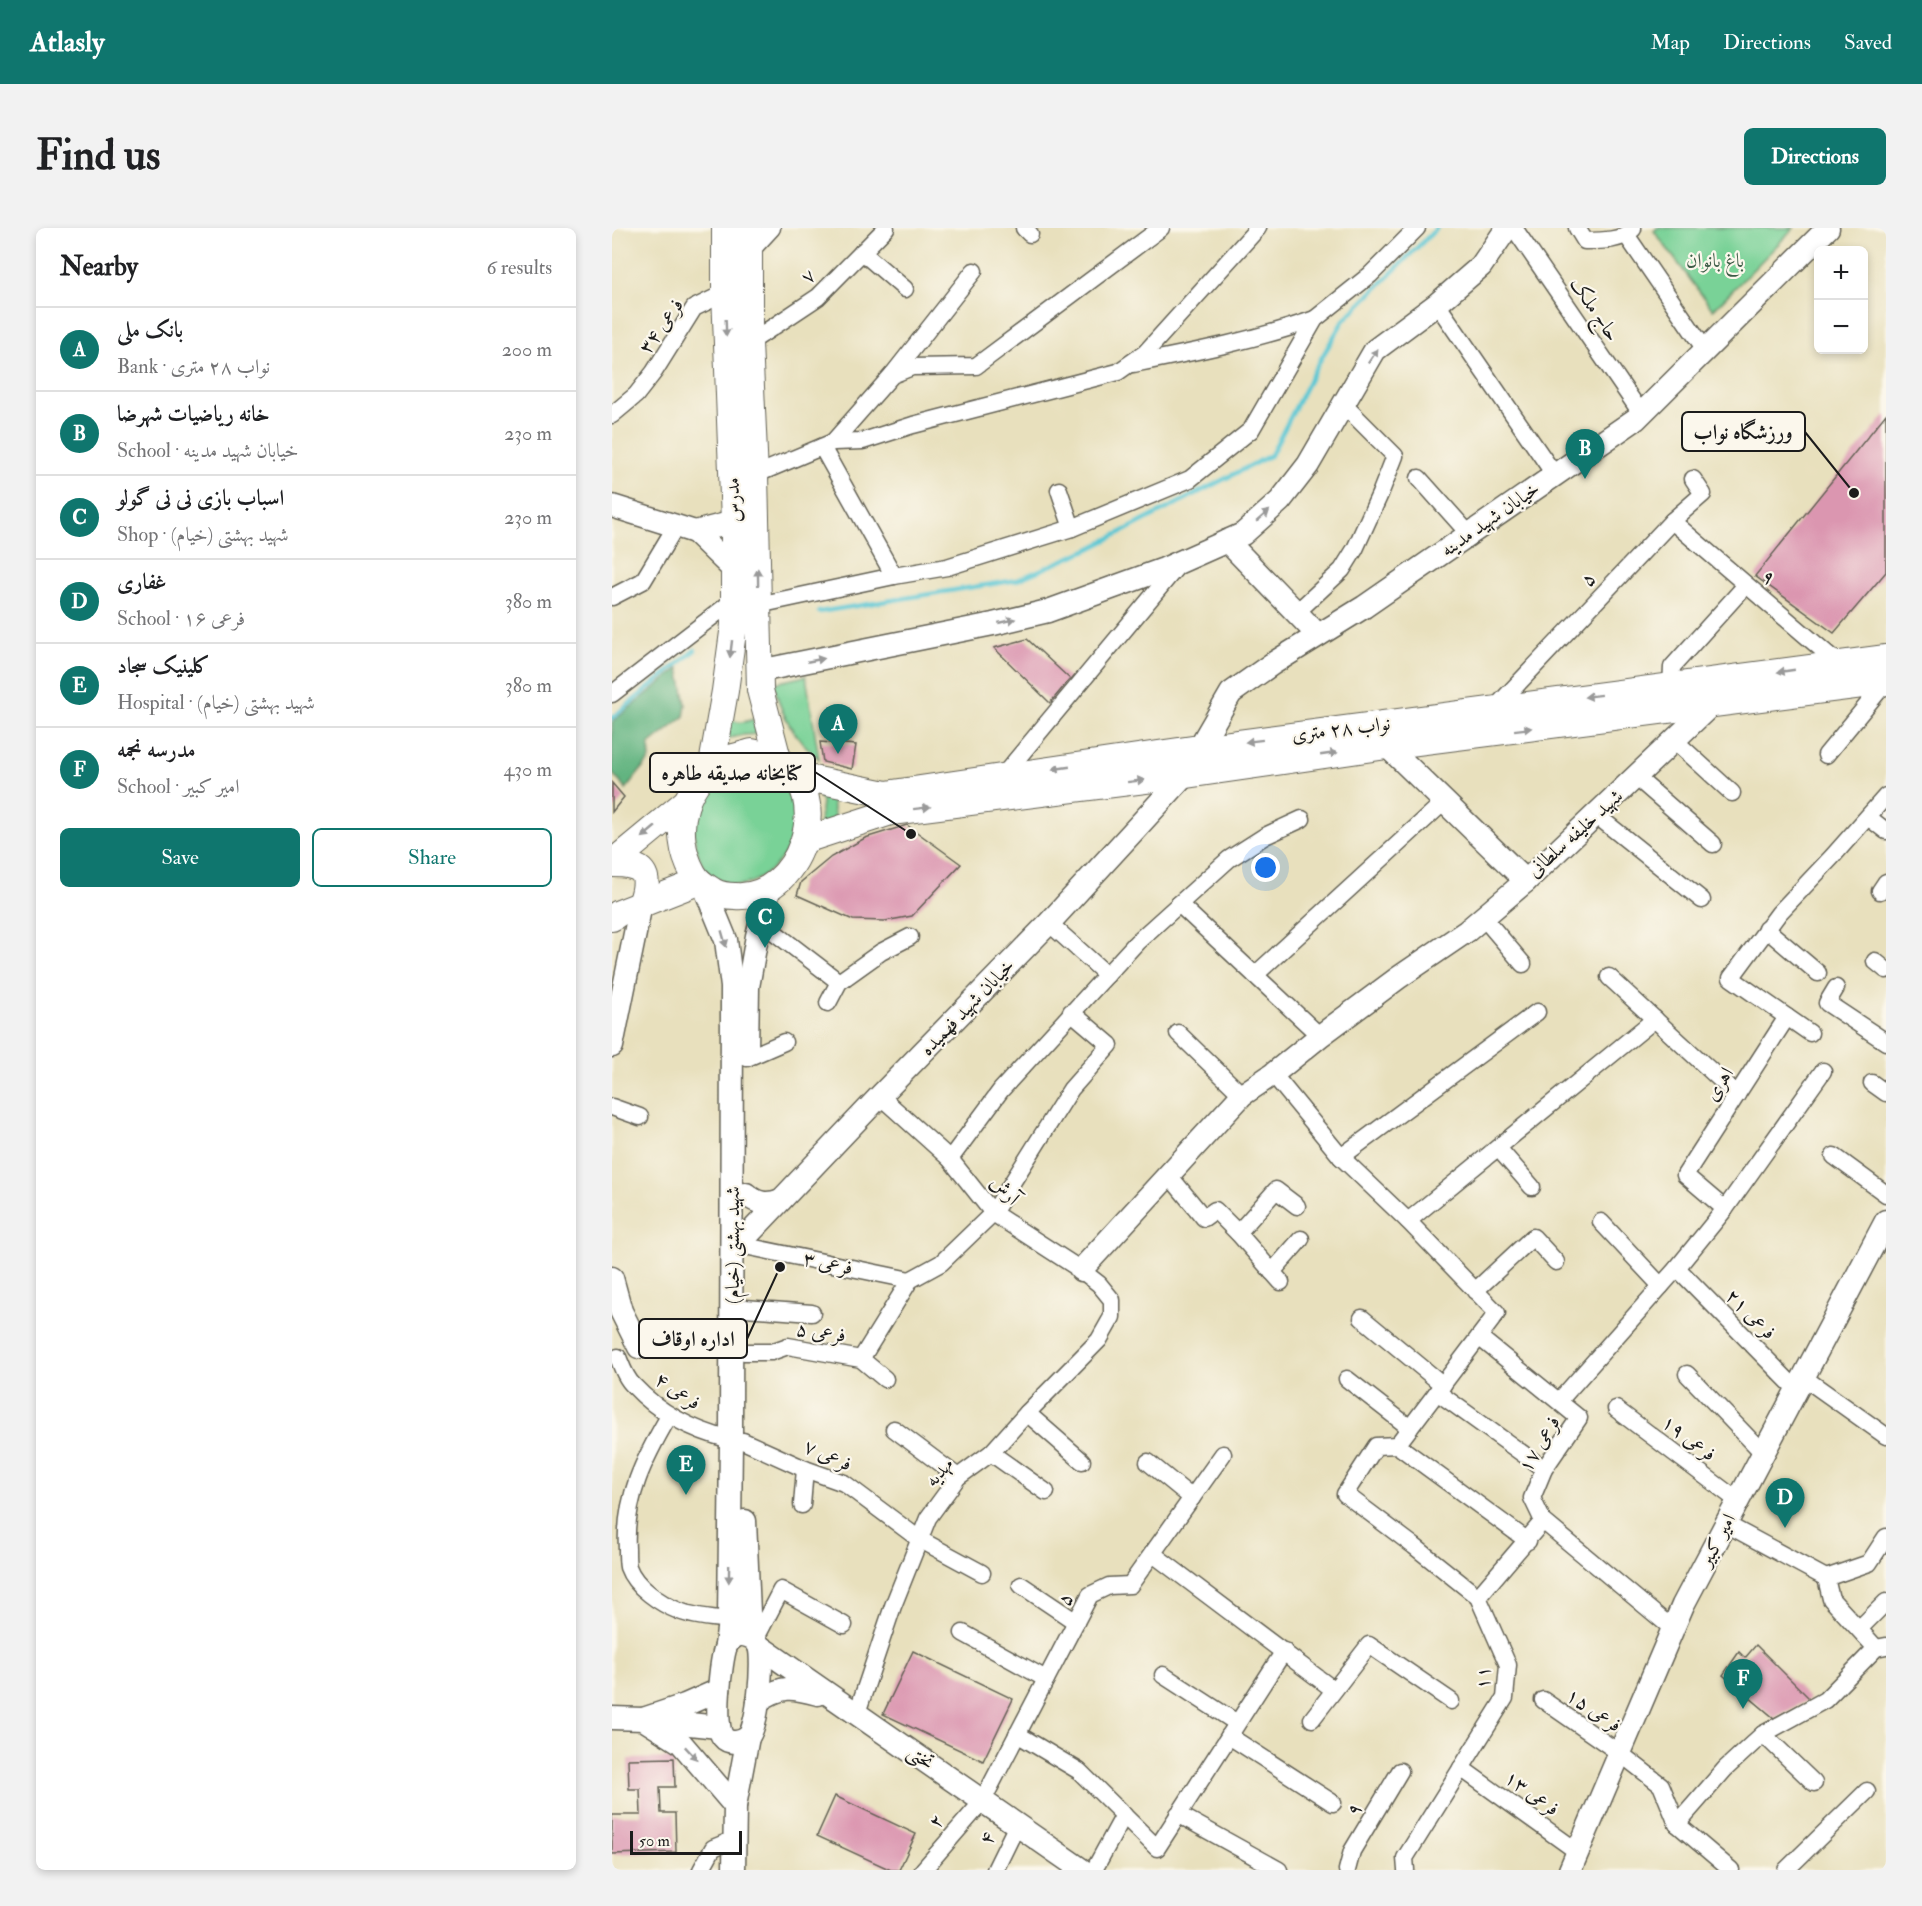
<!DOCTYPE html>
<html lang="en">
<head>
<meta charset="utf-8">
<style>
	:root { --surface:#fff; --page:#f2f2f2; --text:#202124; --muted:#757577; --line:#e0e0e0; --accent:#0f766e }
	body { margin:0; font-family:"IM FELL Double Pica",Amiri,serif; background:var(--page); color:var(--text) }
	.controls { position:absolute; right:18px; top:18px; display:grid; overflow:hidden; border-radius:9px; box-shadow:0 3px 9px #0003 }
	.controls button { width:54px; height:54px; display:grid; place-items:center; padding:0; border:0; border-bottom:2px solid var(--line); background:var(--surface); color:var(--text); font:30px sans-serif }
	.scale { position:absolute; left:18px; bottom:15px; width:112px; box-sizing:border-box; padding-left:6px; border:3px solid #1c1c1c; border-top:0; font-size:16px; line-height:21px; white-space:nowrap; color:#1c1c1c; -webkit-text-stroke:4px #fbf7ec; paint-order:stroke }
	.you { position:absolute; left:654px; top:640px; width:21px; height:21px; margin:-15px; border:4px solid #fff; border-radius:50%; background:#1a73e8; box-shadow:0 0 0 9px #1a73e833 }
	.badge { display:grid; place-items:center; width:39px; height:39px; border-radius:50%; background:var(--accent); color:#fff; font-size:20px; font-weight:700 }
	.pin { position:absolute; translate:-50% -50px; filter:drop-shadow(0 2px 3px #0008) }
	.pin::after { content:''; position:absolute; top:32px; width:21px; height:18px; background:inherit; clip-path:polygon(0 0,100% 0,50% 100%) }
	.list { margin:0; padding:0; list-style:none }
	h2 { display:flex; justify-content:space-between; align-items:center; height:78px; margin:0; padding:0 24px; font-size:26px }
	h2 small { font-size:20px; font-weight:400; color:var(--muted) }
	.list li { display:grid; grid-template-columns:39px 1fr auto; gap:18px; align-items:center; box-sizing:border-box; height:84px; padding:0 24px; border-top:2px solid var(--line) }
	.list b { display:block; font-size:22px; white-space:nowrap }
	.list p { margin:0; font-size:20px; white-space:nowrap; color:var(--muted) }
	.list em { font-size:20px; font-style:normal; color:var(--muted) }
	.actions { display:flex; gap:12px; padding:18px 24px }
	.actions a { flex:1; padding:14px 0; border:2px solid var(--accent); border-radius:9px; text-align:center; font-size:21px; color:var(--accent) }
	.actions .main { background:var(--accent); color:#fff }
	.map { position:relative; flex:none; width:1274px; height:1642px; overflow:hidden; border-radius:9px }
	header { display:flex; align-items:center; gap:36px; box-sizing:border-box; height:84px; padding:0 30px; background:var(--accent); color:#fff }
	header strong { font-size:28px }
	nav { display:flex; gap:33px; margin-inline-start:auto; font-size:21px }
	.intro { display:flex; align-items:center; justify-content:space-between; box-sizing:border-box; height:144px; padding:0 36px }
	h1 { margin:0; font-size:42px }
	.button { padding:15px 27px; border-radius:9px; background:var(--accent); color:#fff; font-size:21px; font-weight:700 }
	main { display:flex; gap:36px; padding:0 36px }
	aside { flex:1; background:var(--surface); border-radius:9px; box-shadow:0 3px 9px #0003 }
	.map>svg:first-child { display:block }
</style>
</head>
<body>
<header>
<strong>Atlasly</strong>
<nav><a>Map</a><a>Directions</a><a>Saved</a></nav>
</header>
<div class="intro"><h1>Find us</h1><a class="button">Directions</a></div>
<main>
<aside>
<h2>Nearby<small>6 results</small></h2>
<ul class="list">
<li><span class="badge">A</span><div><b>بانک ملی</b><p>Bank · نواب ۲۸ متری</p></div><em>200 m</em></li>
<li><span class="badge">B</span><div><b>خانه ریاضیات شهرضا</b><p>School · خیابان شهید مدینه</p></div><em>230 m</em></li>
<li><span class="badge">C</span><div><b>اسباب بازی نی نی گولو</b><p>Shop · شهید بهشتی (خیام)</p></div><em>230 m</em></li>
<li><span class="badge">D</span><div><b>غفاری</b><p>School · فرعی ۱۶</p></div><em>380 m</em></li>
<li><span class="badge">E</span><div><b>کلینیک سجاد</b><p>Hospital · شهید بهشتی (خیام)</p></div><em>380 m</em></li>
<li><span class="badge">F</span><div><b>مدرسه نجمه</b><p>School · امیر کبیر</p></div><em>430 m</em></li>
</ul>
<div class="actions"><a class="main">Save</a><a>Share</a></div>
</aside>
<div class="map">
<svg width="1274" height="1642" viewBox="0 0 1274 1642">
	<rect width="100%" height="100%" fill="#fbf7ec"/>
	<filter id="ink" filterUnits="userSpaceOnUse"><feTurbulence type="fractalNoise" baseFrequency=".0167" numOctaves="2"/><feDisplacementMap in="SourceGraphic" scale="12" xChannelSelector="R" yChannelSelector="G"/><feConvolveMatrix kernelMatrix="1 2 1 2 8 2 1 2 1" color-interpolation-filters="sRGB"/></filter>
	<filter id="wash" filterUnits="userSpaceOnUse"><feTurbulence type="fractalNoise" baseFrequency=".008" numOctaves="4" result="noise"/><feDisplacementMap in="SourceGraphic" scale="24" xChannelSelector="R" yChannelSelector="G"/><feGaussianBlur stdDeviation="1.35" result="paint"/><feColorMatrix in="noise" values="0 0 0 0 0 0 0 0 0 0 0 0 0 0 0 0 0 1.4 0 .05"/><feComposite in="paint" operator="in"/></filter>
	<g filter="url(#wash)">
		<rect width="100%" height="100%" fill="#e8e0bd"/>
		<!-- green -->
		<g fill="#79d297" stroke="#4a775a" stroke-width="1.5">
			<path d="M1045 0H1182L1101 82 1042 3Z"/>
			<path d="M194 448 207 531C183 510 168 487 162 455Z"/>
			<path d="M114 489C124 495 130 496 141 491L145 506 131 507 109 512Z"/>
			<path d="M140 537C146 538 153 539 158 541 182 551 189 586 181 609 172 636 137 670 107 652 102 649 96 647 93 641 72 606 82 558 123 542 128 539 135 538 140 537Z"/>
			<path d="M203 560 226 562C219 574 219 583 226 595L207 600 210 574Z"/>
		</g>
		<!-- forest -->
		<path fill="#62b480" stroke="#3f684e" stroke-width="1.5" d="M67 440 74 476 72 489 37 517 38 531 14 561 0 545V494Z"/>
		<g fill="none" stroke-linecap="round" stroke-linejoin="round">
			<!-- stream -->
			<g stroke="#5bc7d4" stroke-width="4.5">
				<path d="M207 384 405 352 477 321 659 227 703 141 731 93 825 0"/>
				<path d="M0 490 83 422"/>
			</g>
		</g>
		<g id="blocks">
			<!-- building -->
			<g fill="#db96b0">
				<path d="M1274 186V344L1222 405 1143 348Z"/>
				<path d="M415 411 458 451 438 475 382 420Z"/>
				<path d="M208 514 244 517 240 541 211 534Z"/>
				<path d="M0 555 12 569 0 584Z"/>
				<path d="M295 597 349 636 300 688 273 693 241 692 185 667 189 654 219 629 253 610Z"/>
				<path d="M1144 1417 1198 1471 1162 1490 1111 1447 1127 1424 1133 1430Z"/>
				<path d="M301 1423 401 1471 371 1533 271 1486Z"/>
				<path d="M62 1530 63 1559H48L49 1585H63L64 1624 0 1626V1587H29L28 1561H17L16 1531Z"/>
				<path d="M223 1568 304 1606 287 1642H279L205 1608Z"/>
			</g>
		</g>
	</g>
	<g filter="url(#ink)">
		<use href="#blocks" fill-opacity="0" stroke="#636154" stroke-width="1.5"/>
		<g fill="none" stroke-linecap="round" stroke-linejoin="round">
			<defs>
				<g id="street">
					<path d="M412 0 418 6"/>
					<path d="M902 0 1029 185"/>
					<path d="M965 0 973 13C989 13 1011 13 1021 1"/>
					<path d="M1015 8 1094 123"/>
					<path d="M250 24 293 61"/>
					<path d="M137 25 160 0"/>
					<path d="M825 76 942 246"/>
					<path d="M137 115 206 69 274 0"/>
					<path d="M521 136C582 124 644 112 703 91"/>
					<path d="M281 146 362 43"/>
					<path d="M0 187 24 167 42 144 82 80 113 65"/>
					<path d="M221 214 280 147 300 139 364 138 549 0"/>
					<path d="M210 219 282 348"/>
					<path d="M143 247 221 214 251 213 301 197 506 144 533 125 646 0"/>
					<path d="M807 250 857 306"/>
					<path d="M447 262 460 300"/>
					<path d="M1060 293 1227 436"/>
					<path d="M0 369 31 353 64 298"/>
					<path d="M146 377 282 348 335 339 460 300 578 251 639 202 703 91 758 47 805 0"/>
					<path d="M685 384 730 342 743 321 768 266 783 228 732 177"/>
					<path d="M1059 458 1060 439 1134 357"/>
					<path d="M0 466 122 372"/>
					<path d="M882 481 1060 293 1091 266 1081 251"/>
					<path d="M1062 512 1120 565"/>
					<path d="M1214 527 1274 454"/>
					<path d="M390 549 568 335"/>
					<path d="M1024 549 1101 616"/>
					<path d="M984 587 1090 672"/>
					<path d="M1256 589 1274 603"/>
					<path d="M1268 663 1274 654"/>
					<path d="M567 676 708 808"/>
					<path d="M871 689 911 736"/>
					<path d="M149 694 227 754"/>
					<path d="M437 695 495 747"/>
					<path d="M1154 701 1206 745"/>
					<path d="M1263 733 1274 742"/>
					<path d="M643 747 833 573"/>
					<path d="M997 749 1125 867"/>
					<path d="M1224 760 1215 775 1274 814"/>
					<path d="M216 775 227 754 269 724 298 709"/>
					<path d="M1175 789 1198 805"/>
					<path d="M566 805 630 867"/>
					<path d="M135 830 172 814"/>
					<path d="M661 846 729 929 796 993 885 1085 785 1217"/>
					<path d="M1260 855 1274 865"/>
					<path d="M0 879 28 889"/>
					<path d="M886 920 920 959"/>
					<path d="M1222 928 1274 966"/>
					<path d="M729 929 925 784"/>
					<path d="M338 931 389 862 525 714 617 631 653 608 690 591"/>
					<path d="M556 946 592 990 603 982 626 1005 669 1054"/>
					<path d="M1113 981 1211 843"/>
					<path d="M796 993 1043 791"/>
					<path d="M989 994 1049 1058"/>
					<path d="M626 1005 664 962 685 978"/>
					<path d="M133 1018 298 1052"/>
					<path d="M1065 1040 1184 1161"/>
					<path d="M660 1044 689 1011"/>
					<path d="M863 1063 921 1009 944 1034"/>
					<path d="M133 1080 200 1085"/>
					<path d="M750 1090 831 1157"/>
					<path d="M867 1109 967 1190 932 1241 920 1270 931 1293 1061 1401"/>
					<path d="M132 1124H159L176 1118 249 1131 273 1151"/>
					<path d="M6 1129C10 1139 14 1151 22 1158 48 1186 83 1203 119 1212"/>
					<path d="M249 1131 298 1052 329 1035 381 985 459 861 498 817 459 784"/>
					<path d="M1075 1146 1151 1225"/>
					<path d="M1191 1149 1274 1208"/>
					<path d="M735 1151 798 1200"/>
					<path d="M825 1164 932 1241"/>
					<path d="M947 1173 1065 1040 1113 981 1073 947 1175 789 1119 750 1167 685 1220 629 1274 568"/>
					<path d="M1004 1181 1126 1273"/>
					<path d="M415 1185 470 1233"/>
					<path d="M57 1188C32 1231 12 1270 15 1321 15 1327 15 1334 16 1339 23 1359 49 1376 67 1383 82 1389 101 1390 117 1392"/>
					<path d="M282 1201 346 1249"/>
					<path d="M131 1213 193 1241 232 1255 307 1311 370 1345"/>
					<path d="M379 1225 434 1264"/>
					<path d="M536 1234 580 1270"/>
					<path d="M190 1277 193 1241"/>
					<path d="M1114 1296 1214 1350 1219 1371 1264 1420"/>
					<path d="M541 1326 722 1462"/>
					<path d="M1214 1350 1257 1335 1274 1309"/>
					<path d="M409 1357 464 1394"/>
					<path d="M866 1369 931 1293"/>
					<path d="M1247 1401 1274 1374"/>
					<path d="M351 1405 434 1451"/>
					<path d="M143 1412 169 1362 232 1397"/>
					<path d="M551 1447 625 1495"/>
					<path d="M931 1472 1009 1526 1049 1557 1065 1596 1119 1642"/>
					<path d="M245 1485 281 1378 316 1290 346 1249 379 1225 415 1185 487 1112 500 1089V1072L487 1056 469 1042 381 985 338 931 268 868"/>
					<path d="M700 1491 757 1417 839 1473"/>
					<path d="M405 1506 467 1543 545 1620 672 1423"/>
					<path d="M1151 1506 1202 1555"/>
					<path d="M617 1508 721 1575"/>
					<path d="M849 1540 966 1624"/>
					<path d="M566 1586 667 1642"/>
					<path d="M1065 1596 1113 1541 1151 1506 1213 1472 1264 1420 1274 1418"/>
					<path d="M89 1642 101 1620 123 1611"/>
					<path d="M311 1642 370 1574 478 1367 497 1358 518 1357 611 1226"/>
					<path d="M383 1642 405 1597"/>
					<path d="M482 1642 512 1587"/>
					<path d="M735 1642 740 1623 788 1543"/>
					<path d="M794 1642 793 1630 893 1470 896 1437 866 1369 802 1318 733 1266 764 1218 785 1217 916 1313"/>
					<path d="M1174 1642 1255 1563"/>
				</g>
				<g id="secondary">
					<path d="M0 278 83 304 122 294"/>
					<path d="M83 304 123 343"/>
					<path d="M615 313 706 407"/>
					<path d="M147 443 381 396 436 383 552 341 631 306 668 273 696 237 763 122 825 76 869 38 895 0"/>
					<path d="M775 518 914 653"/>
					<path d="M587 520 619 465 660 436 752 379 1024 191 1216 0"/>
					<path d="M91 656 114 712 120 759 119 1212 117 1392 114 1418"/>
					<path d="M0 818 29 676"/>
					<path d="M135 822 136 759 145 708 158 659"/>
					<path d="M134 966C145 976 155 977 169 972"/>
					<path d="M134 1009 268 868 437 695 573 547"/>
					<path d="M469 1042 630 867 661 846 708 808 786 750 855 703 914 653 1099 477"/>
					<path d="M0 1050 9 1083 27 1119"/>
					<path d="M133 1293 138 1408"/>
					<path d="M128 1406C136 1408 143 1409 147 1418 152 1432 146 1499 136 1509 132 1512 128 1514 123 1514 119 1514 114 1513 111 1509 101 1499 109 1431 114 1418 117 1411 122 1409 128 1406Z"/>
					<path d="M147 1418 470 1642"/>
					<path d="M146 1473C171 1457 179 1459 206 1466"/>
					<path d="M0 1490 31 1491 69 1515 123 1578"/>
					<path d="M106 1499 31 1491 73 1477 107 1462"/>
					<path d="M122 1642 123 1578 136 1509"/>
					<path d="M958 1642 1071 1377 1274 993"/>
				</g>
				<g id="primary">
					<path d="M137 0V115L143 247 148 462 166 531"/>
					<path d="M140 524C148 526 160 527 167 532 225 567 187 673 123 668 114 668 108 667 101 663 92 657 86 654 81 645 58 604 71 548 118 530 125 528 133 526 140 524Z"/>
					<path d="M99 542 113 463 122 397V294L113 65V0"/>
					<path d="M186 548 274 566 587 520 1274 430"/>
					<path d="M193 612 279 584 573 547 775 518 1274 454"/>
					<path d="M0 635 75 573"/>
					<path d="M0 636C32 636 40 645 29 676"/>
					<path d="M0 690 7 685 86 654"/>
				</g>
			</defs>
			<!-- street casing -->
			<use href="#street" stroke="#636154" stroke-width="19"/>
			<!-- secondary casing -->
			<use href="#secondary" stroke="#636154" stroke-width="25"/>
			<!-- primary casing -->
			<use href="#primary" stroke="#636154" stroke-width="28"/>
			<!-- street -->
			<use href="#street" stroke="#fff" stroke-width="16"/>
			<!-- secondary -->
			<use href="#secondary" stroke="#fff" stroke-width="22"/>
			<!-- primary -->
			<use href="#primary" stroke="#fff" stroke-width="26"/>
		</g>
		<!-- one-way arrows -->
		<defs><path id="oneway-solid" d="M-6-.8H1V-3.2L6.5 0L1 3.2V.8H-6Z" transform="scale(1.5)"/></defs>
		<g fill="#999">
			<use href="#oneway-solid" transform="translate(114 100) rotate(88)"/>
			<use href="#oneway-solid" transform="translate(761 128) rotate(-56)"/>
			<use href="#oneway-solid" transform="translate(651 288) rotate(-41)"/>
			<use href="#oneway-solid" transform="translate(146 349) rotate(-91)"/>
			<use href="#oneway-solid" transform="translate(395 393) rotate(-13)"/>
			<use href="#oneway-solid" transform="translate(119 421) rotate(97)"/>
			<use href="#oneway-solid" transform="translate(204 432) rotate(-11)"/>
			<use href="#oneway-solid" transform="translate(1174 443) rotate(172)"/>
			<use href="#oneway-solid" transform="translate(981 468) rotate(173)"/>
			<use href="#oneway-solid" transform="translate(911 501) rotate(-7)"/>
			<use href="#oneway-solid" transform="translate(642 513) rotate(173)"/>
			<use href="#oneway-solid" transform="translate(717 526) rotate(-8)"/>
			<use href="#oneway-solid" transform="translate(449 540) rotate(172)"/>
			<use href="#oneway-solid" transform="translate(524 553) rotate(-7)"/>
			<use href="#oneway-solid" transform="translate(310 580) rotate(-7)"/>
			<use href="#oneway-solid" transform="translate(37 604) rotate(140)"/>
			<use href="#oneway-solid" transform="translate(112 711) rotate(74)"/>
			<use href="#oneway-solid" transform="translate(117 1346) rotate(91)"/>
			<use href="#oneway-solid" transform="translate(79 1525) rotate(47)"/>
		</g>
	</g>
	<g text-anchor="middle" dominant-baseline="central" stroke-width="4.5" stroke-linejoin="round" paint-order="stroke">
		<!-- park labels -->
		<g font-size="20" fill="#3d5c47" stroke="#fbf7ec">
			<text x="1103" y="32">باغ بانوان</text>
		</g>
		<!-- street labels -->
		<g font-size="20" fill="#1c1c1c" stroke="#fbf7ec">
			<text transform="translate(196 48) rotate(-42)">۷</text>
			<text transform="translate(983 81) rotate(56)">حاج ملک</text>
			<text transform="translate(49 98) rotate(-55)">فرعی ۳۴</text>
			<text transform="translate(121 272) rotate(-92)">مدرس</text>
			<text transform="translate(878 291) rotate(-35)">خیابان شهید مدینه</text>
			<text transform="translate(1157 349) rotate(41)">۹</text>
			<text transform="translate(976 351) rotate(-47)">۵</text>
			<text transform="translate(729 501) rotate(-7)">نواب ۲۸ متری</text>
			<text transform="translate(963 605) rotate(-42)">شهید خلیفه سلطانی</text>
			<text transform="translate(355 779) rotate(-46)">خیابان شهید فهمیده</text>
			<text transform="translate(1107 856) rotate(-57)">اهری</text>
			<text transform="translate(393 962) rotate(45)">آرش</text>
			<text transform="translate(120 1017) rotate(-90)">شهید بهشتی (خیام)</text>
			<text transform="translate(216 1035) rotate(12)">فرعی ۳</text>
			<text transform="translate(1139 1086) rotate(45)">فرعی ۲۱</text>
			<text transform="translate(209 1104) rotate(8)">فرعی ۵</text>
			<text transform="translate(66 1163) rotate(34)">فرعی ۴</text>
			<text transform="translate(1077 1210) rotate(37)">فرعی ۱۹</text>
			<text transform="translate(927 1216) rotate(-59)">فرعی ۱۷</text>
			<text transform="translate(216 1227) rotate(24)">فرعی ۷</text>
			<text transform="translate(327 1244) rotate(-48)">مهدیه</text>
			<text transform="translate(1105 1312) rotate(-62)">امیر کبیر</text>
			<text transform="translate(453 1371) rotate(-62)">۵</text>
			<text transform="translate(871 1450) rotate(-89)">۱۱</text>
			<text transform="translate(982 1482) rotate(34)">فرعی ۱۵</text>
			<text transform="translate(309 1529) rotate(35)">تختی</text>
			<text transform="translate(920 1565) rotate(36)">فرعی ۱۳</text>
			<text transform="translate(742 1581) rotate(-57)">۹</text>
			<text transform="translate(324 1593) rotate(-48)">۲</text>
			<text transform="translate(375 1610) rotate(-63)">۴</text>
		</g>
	</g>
	<!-- callouts -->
	<path fill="none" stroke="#1c1c1c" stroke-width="2" d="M1242 265L1193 204M299 606L203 544M168 1039L135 1111"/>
	<g fill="#1c1c1c" stroke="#fbf7ec" stroke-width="2">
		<circle cx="1242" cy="265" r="6"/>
		<circle cx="299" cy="606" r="6"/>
		<circle cx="168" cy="1039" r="6"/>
	</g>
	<g fill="#fbf7ec" stroke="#1c1c1c" stroke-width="2">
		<rect x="1070" y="184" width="123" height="39" rx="6"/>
		<rect x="38" y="525" width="165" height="39" rx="6"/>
		<rect x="27" y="1091" width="108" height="39" rx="6"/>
	</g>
	<g font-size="21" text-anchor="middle" font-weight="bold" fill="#1c1c1c">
		<text x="1131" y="211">ورزشگاه نواب</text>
		<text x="120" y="552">کتابخانه صدیقه طاهره</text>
		<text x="81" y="1118">اداره اوقاف</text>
	</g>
</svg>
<div class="controls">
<button>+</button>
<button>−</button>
</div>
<div class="scale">50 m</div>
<div class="you"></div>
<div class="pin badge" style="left:226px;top:526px">A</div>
<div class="pin badge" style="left:973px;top:251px">B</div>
<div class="pin badge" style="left:153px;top:720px">C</div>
<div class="pin badge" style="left:1173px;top:1300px">D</div>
<div class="pin badge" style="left:74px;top:1267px">E</div>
<div class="pin badge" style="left:1131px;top:1481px">F</div>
</div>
</main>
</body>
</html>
